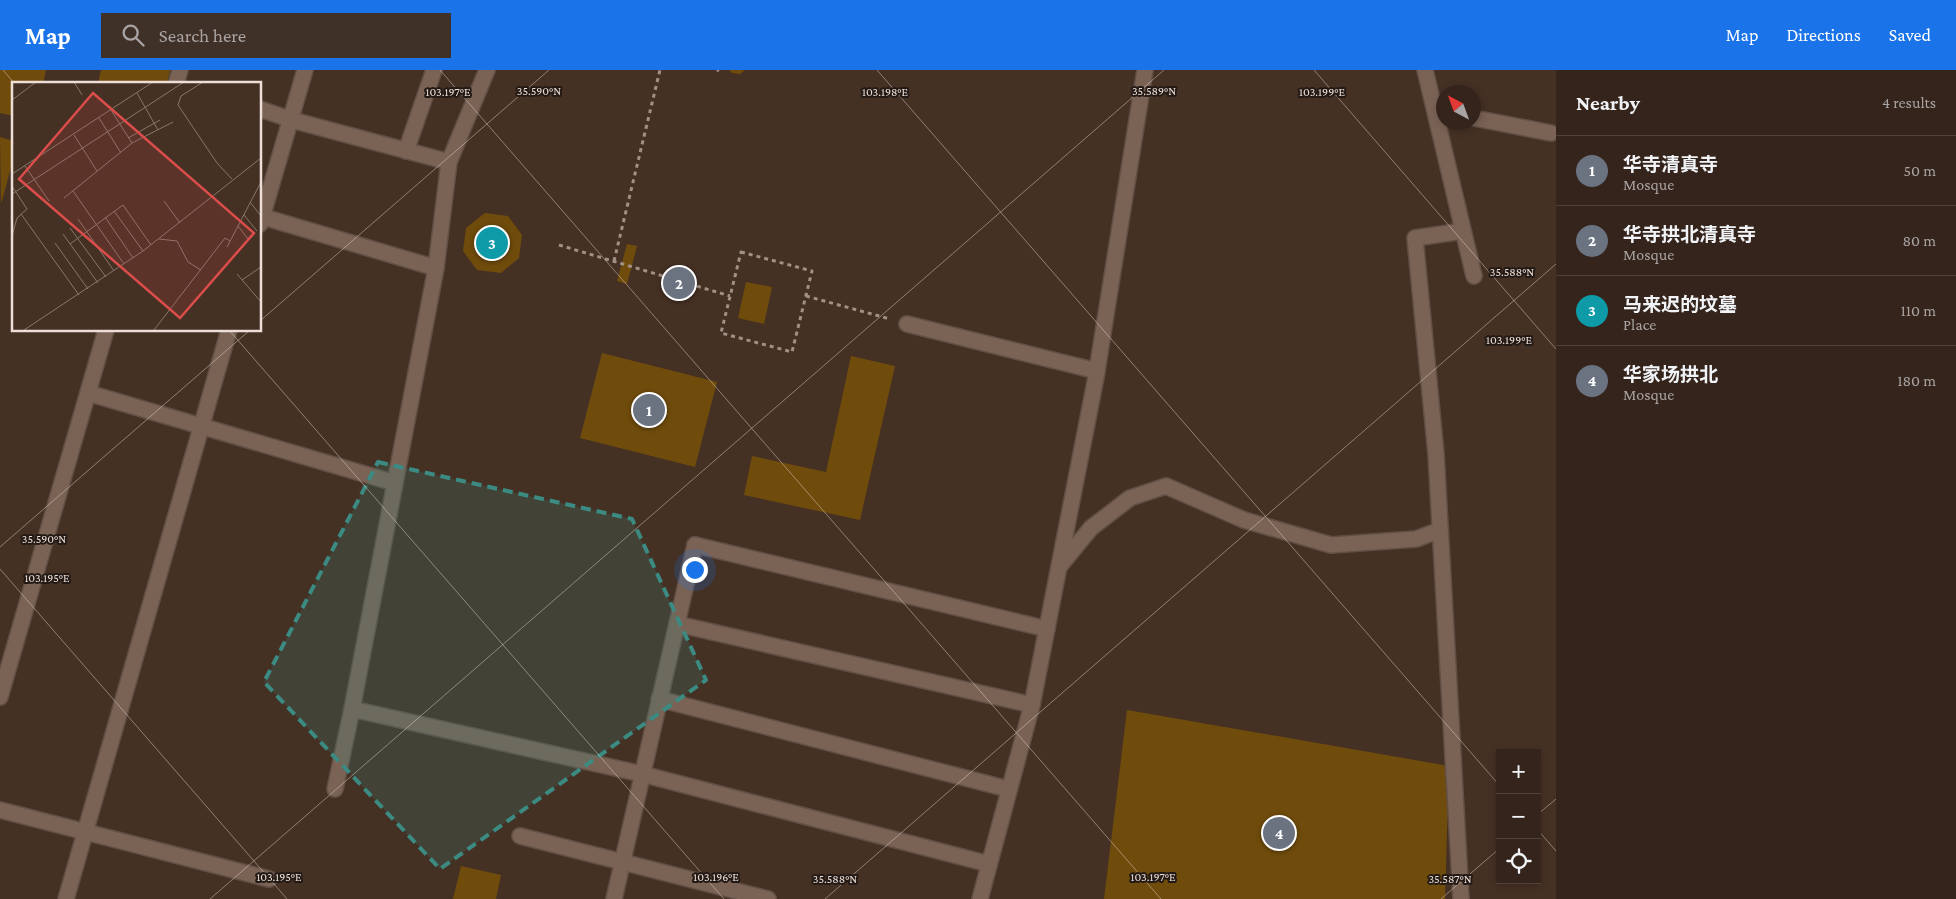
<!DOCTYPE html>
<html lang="en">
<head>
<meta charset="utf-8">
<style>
	:root { --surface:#34241b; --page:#3f3028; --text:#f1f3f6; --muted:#a9a4a3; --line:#4e413a; --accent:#1a73e8 }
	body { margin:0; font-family:"Crimson Pro","Noto Sans SC",serif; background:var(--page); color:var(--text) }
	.controls { position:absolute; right:15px; bottom:15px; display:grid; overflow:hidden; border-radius:0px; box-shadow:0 2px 8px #0003 }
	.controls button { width:45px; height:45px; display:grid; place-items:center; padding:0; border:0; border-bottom:1px solid var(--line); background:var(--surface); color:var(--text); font:25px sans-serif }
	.compass { position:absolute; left:1436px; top:15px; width:45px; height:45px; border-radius:50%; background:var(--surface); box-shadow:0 2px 8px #0003; rotate:319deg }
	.you { position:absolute; left:694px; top:499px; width:18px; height:18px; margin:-12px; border:4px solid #fff; border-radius:50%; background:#1a73e8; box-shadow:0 0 0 8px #1a73e833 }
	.badge { display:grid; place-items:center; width:32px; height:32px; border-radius:50%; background:var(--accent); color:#fff; font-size:16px; font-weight:700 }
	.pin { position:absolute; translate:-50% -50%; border:2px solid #fff; box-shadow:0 1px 5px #0006 }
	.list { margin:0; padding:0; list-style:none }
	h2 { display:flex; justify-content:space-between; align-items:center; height:65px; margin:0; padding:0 20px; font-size:21px }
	h2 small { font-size:16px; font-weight:400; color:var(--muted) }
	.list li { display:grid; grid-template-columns:32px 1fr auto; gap:15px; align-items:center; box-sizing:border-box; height:70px; padding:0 20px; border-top:1px solid var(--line) }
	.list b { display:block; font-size:19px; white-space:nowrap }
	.list p { margin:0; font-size:16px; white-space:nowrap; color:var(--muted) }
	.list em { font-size:16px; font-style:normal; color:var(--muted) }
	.icon { flex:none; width:28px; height:28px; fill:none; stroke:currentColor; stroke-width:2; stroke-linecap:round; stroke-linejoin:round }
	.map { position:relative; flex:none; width:1556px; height:829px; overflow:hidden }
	header { display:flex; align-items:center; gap:30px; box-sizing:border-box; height:70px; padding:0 25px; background:var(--accent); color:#fff }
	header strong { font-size:24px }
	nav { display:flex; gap:28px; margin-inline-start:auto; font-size:18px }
	.search { width:350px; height:45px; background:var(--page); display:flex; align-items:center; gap:12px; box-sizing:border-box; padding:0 18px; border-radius:0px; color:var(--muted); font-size:19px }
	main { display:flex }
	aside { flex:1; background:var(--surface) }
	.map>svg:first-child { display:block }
</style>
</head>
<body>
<header>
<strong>Map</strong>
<div class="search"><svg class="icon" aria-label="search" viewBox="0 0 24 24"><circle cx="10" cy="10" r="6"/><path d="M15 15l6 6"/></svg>Search here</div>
<nav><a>Map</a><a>Directions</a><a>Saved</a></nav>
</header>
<main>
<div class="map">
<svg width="1556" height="829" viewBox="0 0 1556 829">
	<rect width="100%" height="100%" fill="#453024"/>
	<!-- building -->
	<g fill="#704c0c">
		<path d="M0 0H46L43 14H14V46L0 43Z"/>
		<path d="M101 0H170L167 14H98Z"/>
		<path d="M729 0H745L740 4 732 3Z"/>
		<path d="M0 67 14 71V87L1 134Z"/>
		<path d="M485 143 508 146 522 165 519 188 501 203 477 200 463 181 466 158Z"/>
		<path d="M627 174 637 176 627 214 617 211Z"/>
		<path d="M746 212 772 217 764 254 738 248Z"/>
		<path d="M602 283 717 312 695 397 580 368Z"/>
		<path d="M851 286 895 296 860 450 744 425 752 386 826 402Z"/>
		<path d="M1127 640 1449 696 1445 829H1104Z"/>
		<path d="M461 796 501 805 496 829H453Z"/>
	</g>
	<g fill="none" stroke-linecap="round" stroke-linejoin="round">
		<defs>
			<g id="lane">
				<path d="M176 14 180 0"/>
				<path d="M260 39 292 50 449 92 487 0"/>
				<path d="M1474 48 1551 63"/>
				<path d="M406 81 434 0"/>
				<path d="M260 146 436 198"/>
				<path d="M260 154 305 0"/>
				<path d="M88 323 395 413"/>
				<path d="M695 475 1047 559"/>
				<path d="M1059 497 1091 458 1130 428 1166 416 1244 450 1331 475 1416 469 1440 460"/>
				<path d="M677 554 1032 635"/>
				<path d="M0 627 106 260"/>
				<path d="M659 629 1008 719"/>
				<path d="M0 740 269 809"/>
				<path d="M520 766 768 829"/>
				<path d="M66 829 229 260"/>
			</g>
			<g id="street">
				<path d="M1425 0 1474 206"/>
				<path d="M907 254 1097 301"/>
				<path d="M352 639 642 704 989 794"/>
				<path d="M335 719 352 639 436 198 449 92"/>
				<path d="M614 829 695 475"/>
				<path d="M980 829 1032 635 1096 307 1145 0"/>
				<path d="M1461 829 1436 384 1415 168 1463 161"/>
			</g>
		</defs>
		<!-- lane casing -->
		<use href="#lane" stroke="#614f45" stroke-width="18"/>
		<!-- street casing -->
		<use href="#street" stroke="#614f45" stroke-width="18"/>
		<!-- path -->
		<g stroke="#a19086" stroke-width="3" stroke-dasharray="4 4" stroke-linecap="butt">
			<path d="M717 0 719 1"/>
			<path d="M559 175 730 226"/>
			<path d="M741 182 812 201 792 282 721 263Z"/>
			<path d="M614 191 660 0"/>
			<path d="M806 226 890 249"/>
		</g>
		<!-- lane -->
		<use href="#lane" stroke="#7a6255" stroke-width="15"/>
		<!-- street -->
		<use href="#street" stroke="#7a6255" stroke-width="15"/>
	</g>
	<!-- marked area -->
	<path fill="#3b8b83" fill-opacity="0.2" stroke="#3b8b83" stroke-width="4" stroke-dasharray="10 6" stroke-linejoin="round" d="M378 392 632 449 706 610 440 799 264 612Z"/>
	<!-- ticks -->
	<path fill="none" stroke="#eddfd8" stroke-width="1" stroke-opacity="0.45" d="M3 0 15 14M440 0 1161 829M877 0 1500 716M1314 0 1556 279M260 251 549 0M229 260 724 829M0 477 250 260M0 499 287 829M1537 745 1556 729M1537 759 1556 781M210 829 1164 0M825 829 1556 194M1441 829 1500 778"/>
	<!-- overview -->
	<g transform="translate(12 12)">
		<rect width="249" height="249" fill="#453024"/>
		<path fill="none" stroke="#88766c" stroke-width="1" d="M62 0 70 13M191 0 169 14 166 23 205 81 220 97M125 11 146 48M0 18 24 0M99 28 120 61M87 36 109 71M62 53 85 89M116 56 148 38M13 84 37 119M0 92 141 0M0 104 15 127 5 136 0 154M61 109 112 182M0 112 172 0M52 116 120 61 161 40M152 119 168 141M238 120 249 134M102 129 131 169M9 132 67 213M232 133 245 149M93 135 121 176M66 137 102 189M226 144 236 157M58 146 94 195M51 152 86 201M147 157 165 159 176 180 189 188M43 161 76 207M58 162 111 123 139 163M215 165 249 100M225 192 249 220M230 198 249 185M12 248 131 169 249 76M142 248 213 156 218 159"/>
		<path fill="#db4d4b" fill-opacity="0.15" stroke="#db4d4b" stroke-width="2.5" d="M81 11 242 151 168 236 7 97Z"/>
		<rect width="249" height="249" fill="none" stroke="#eddfd8" stroke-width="2.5"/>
	</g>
	<g font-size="12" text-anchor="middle" fill="#eddfd8" stroke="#241a15" stroke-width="4" stroke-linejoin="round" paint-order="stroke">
		<text x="539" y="25">35.590°N</text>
		<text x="1154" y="25">35.589°N</text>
		<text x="448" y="26">103.197°E</text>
		<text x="885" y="26">103.198°E</text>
		<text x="1322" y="26">103.199°E</text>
		<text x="1512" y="206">35.588°N</text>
		<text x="1509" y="274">103.199°E</text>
		<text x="44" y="473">35.590°N</text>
		<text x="47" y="512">103.195°E</text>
		<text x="279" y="811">103.195°E</text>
		<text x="716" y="811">103.196°E</text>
		<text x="1153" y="811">103.197°E</text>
		<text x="835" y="813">35.588°N</text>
		<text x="1450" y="813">35.587°N</text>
	</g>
</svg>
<div class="controls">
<button>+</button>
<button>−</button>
<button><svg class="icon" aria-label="locate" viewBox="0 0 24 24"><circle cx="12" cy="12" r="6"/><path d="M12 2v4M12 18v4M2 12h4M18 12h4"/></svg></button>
</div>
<svg class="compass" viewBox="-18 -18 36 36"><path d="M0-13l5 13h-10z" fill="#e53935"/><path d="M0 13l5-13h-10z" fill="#a9a4a3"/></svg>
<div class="you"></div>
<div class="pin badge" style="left:649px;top:340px;background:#6b7280">1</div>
<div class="pin badge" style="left:679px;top:213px;background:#6b7280">2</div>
<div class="pin badge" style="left:492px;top:173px;background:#0f9aa8">3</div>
<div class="pin badge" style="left:1279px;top:763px;background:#6b7280">4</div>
</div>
<aside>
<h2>Nearby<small>4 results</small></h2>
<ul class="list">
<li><span class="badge" style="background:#6b7280">1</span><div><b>华寺清真寺</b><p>Mosque</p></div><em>50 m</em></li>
<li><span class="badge" style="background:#6b7280">2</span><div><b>华寺拱北清真寺</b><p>Mosque</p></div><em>80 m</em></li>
<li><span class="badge" style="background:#0f9aa8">3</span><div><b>马来迟的坟墓</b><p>Place</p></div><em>110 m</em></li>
<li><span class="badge" style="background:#6b7280">4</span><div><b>华家场拱北</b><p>Mosque</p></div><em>180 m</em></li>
</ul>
</aside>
</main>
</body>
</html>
